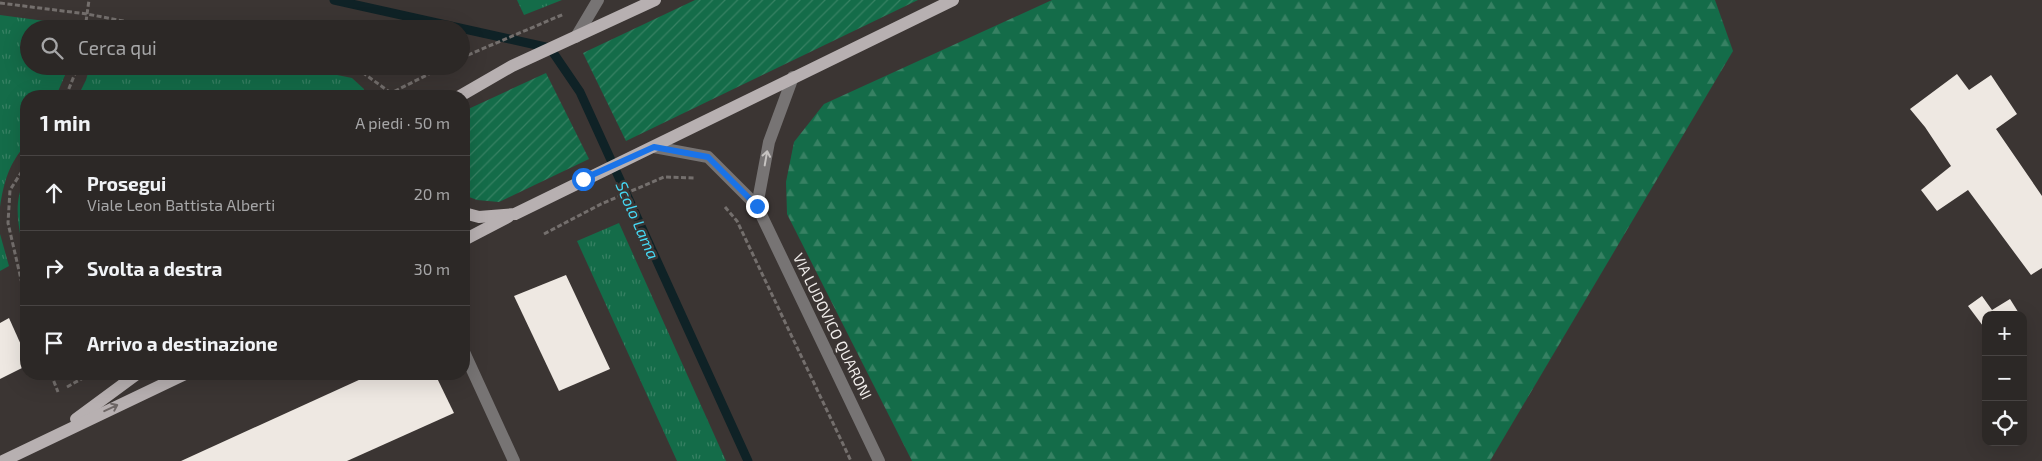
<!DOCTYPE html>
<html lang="it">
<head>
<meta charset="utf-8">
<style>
	:root { --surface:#2c2826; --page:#383432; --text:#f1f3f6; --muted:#a6a6a7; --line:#484443 }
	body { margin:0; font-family:"Exo 2",sans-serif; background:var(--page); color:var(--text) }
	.controls { position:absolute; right:15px; bottom:15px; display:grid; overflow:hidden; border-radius:10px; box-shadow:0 5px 20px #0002 }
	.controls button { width:45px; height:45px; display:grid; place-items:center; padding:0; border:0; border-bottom:1px solid var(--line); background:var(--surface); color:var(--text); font:25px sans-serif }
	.stop { position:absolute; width:15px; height:15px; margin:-11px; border:4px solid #1a73e8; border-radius:50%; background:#fff }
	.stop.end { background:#1a73e8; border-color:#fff; box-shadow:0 1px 5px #0008 }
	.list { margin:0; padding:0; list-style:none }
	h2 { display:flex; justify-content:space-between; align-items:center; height:65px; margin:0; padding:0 20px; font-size:21px }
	h2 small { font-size:16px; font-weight:400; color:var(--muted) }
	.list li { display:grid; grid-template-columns:32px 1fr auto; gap:15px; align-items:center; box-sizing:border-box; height:75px; padding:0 20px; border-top:1px solid var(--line) }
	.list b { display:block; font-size:19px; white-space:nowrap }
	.list p { margin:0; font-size:16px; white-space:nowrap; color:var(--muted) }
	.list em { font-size:16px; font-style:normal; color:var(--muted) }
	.icon { flex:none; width:28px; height:28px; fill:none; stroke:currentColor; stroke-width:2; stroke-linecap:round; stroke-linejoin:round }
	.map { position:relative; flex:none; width:2042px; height:461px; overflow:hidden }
	.search { position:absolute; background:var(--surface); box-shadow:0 5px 20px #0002; left:20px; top:20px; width:450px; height:55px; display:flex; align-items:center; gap:12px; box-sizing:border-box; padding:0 18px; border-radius:28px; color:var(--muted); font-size:19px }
	.panel { position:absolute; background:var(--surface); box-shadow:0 5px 20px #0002; left:20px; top:90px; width:450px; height:290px; border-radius:20px }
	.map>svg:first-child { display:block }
</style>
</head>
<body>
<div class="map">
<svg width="2042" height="461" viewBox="0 0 2042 461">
	<defs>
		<pattern id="grass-tufts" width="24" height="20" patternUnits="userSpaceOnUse" patternTransform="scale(1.25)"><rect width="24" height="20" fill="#146c49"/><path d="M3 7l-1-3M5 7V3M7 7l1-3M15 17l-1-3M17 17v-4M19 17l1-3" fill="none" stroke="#378163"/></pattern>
		<pattern id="forest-firs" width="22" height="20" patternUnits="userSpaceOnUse" patternTransform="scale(1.25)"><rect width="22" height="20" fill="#146c49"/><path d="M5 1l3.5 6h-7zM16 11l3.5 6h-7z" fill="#378163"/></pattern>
		<pattern id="garden-furrows" width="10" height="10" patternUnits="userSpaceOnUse" patternTransform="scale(1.25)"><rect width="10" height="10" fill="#146c49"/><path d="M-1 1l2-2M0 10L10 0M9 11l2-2" fill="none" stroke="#378163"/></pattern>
	</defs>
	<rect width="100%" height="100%" fill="#3b3533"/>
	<!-- grass -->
	<g fill="url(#grass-tufts)">
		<path d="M517 0H562L524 15Z"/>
		<path d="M0 15 75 25V29H29V66H69L56 96H26V144C9 164 4 181 0 207Z"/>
		<path d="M90 66H293L352 78 364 89 363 96H78L86 80Z"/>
		<path d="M26 179V263C21 236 10 203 26 179Z"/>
		<path d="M619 223 726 461H677L577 241Z"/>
		<path d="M0 234 9 266 0 271Z"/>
	</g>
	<!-- forest -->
	<path fill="url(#forest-firs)" d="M1052 0H1715L1733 51 1490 461H912L787 214 786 182 794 142 824 104Z"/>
	<!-- garden -->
	<g fill="url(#garden-furrows)">
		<path d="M695 0H918L626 141 583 53Z"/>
		<path d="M546 73 589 159 499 202 477 200 464 195V111Z"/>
	</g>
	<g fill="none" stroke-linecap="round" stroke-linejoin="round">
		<!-- stream -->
		<path stroke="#0f2226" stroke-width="9" d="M334 0 550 48 580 92 748 461"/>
	</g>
	<!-- building -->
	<g fill="#eee8e2">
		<path d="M1957 74 1969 90 1991 75 2017 114 1996 129 2042 196V268L2031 275 1968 190 1937 211 1921 190 1951 166 1925 127 1910 109Z"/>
		<path d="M566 275 610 369 559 391 514 296Z"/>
		<path d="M1982 296 1992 310 2010 299 2020 315H1986V330L1968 306Z"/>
		<path d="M9 318 26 356V366L0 379V323Z"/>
		<path d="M372 374H435L454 413 347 461H181Z"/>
	</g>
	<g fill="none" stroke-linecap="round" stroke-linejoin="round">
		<!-- path -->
		<g stroke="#746f6d" stroke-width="3" stroke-dasharray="5 2.5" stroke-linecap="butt">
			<path d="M0 3 87 14 165 29"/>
			<path d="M85 29 89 0"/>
			<path d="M461 58 564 14"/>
			<path d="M341 66 359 70 391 93"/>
			<path d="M66 96 78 66"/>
			<path d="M389 96 391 93 445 66"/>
			<path d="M26 165 10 190 8 223 26 301"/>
			<path d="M725 207 737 221 851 461"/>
			<path d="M544 234 601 204 664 177 695 178"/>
			<path d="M51 374 58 392"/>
			<path d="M67 387 90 374"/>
		</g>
		<!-- minor -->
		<g stroke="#777474" stroke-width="12">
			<path d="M576 37 598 0"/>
			<path d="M654 147 708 157 757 206 879 461"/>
			<path d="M757 206 769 142 793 77"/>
			<path d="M464 352 514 461"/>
		</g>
		<!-- major -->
		<g stroke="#b7b0b1" stroke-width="12">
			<path d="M460 96 512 66 655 0"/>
			<path d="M464 213 479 217 515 214 953 0"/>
			<path d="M464 240 508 217"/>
			<path d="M76 419 137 374"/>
			<path d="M3 461 185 374"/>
		</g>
	</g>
	<!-- one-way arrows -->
	<defs><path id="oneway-shaft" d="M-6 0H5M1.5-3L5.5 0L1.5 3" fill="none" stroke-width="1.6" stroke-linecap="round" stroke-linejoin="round" transform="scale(1.25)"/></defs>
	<use stroke="#c6c3c1" href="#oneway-shaft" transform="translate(766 158) rotate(-80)"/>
	<use stroke="#6d6665" href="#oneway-shaft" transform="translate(111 408) rotate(-25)"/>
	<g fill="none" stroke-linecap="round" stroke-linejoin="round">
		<!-- route -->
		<path stroke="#1a73e8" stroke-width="6" d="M583 179 654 147 708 157 757 206"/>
	</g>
	<g text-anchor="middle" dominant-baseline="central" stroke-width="5" stroke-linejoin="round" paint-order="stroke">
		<!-- street labels -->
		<g font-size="15" fill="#f1edeb" stroke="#3b3533">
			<text transform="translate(833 326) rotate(64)">VIA LUDOVICO QUARONI</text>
		</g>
		<!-- water labels -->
		<g font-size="16" font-style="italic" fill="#45d8f4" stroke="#3b3533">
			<text transform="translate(638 220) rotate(66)">Scolo Lama</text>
		</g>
	</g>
</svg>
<div class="controls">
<button>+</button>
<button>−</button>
<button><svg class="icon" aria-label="locate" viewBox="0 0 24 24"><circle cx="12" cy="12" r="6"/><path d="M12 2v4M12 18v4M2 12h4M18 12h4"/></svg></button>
</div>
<div class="stop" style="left:583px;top:179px"></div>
<div class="stop end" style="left:757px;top:206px"></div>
<div class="search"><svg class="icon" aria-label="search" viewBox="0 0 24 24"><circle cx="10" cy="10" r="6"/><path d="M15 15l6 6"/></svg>Cerca qui</div>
<section class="panel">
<h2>1 min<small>A piedi · 50 m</small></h2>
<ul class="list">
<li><svg class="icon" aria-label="ahead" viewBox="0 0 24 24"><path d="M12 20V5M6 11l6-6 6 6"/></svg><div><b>Prosegui</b><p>Viale Leon Battista Alberti</p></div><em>20 m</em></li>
<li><svg class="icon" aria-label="right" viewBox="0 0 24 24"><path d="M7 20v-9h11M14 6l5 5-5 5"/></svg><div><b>Svolta a destra</b></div><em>30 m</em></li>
<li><svg class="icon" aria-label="arrive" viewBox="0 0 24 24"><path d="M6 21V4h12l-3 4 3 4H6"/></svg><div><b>Arrivo a destinazione</b></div></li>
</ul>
</section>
</div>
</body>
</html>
